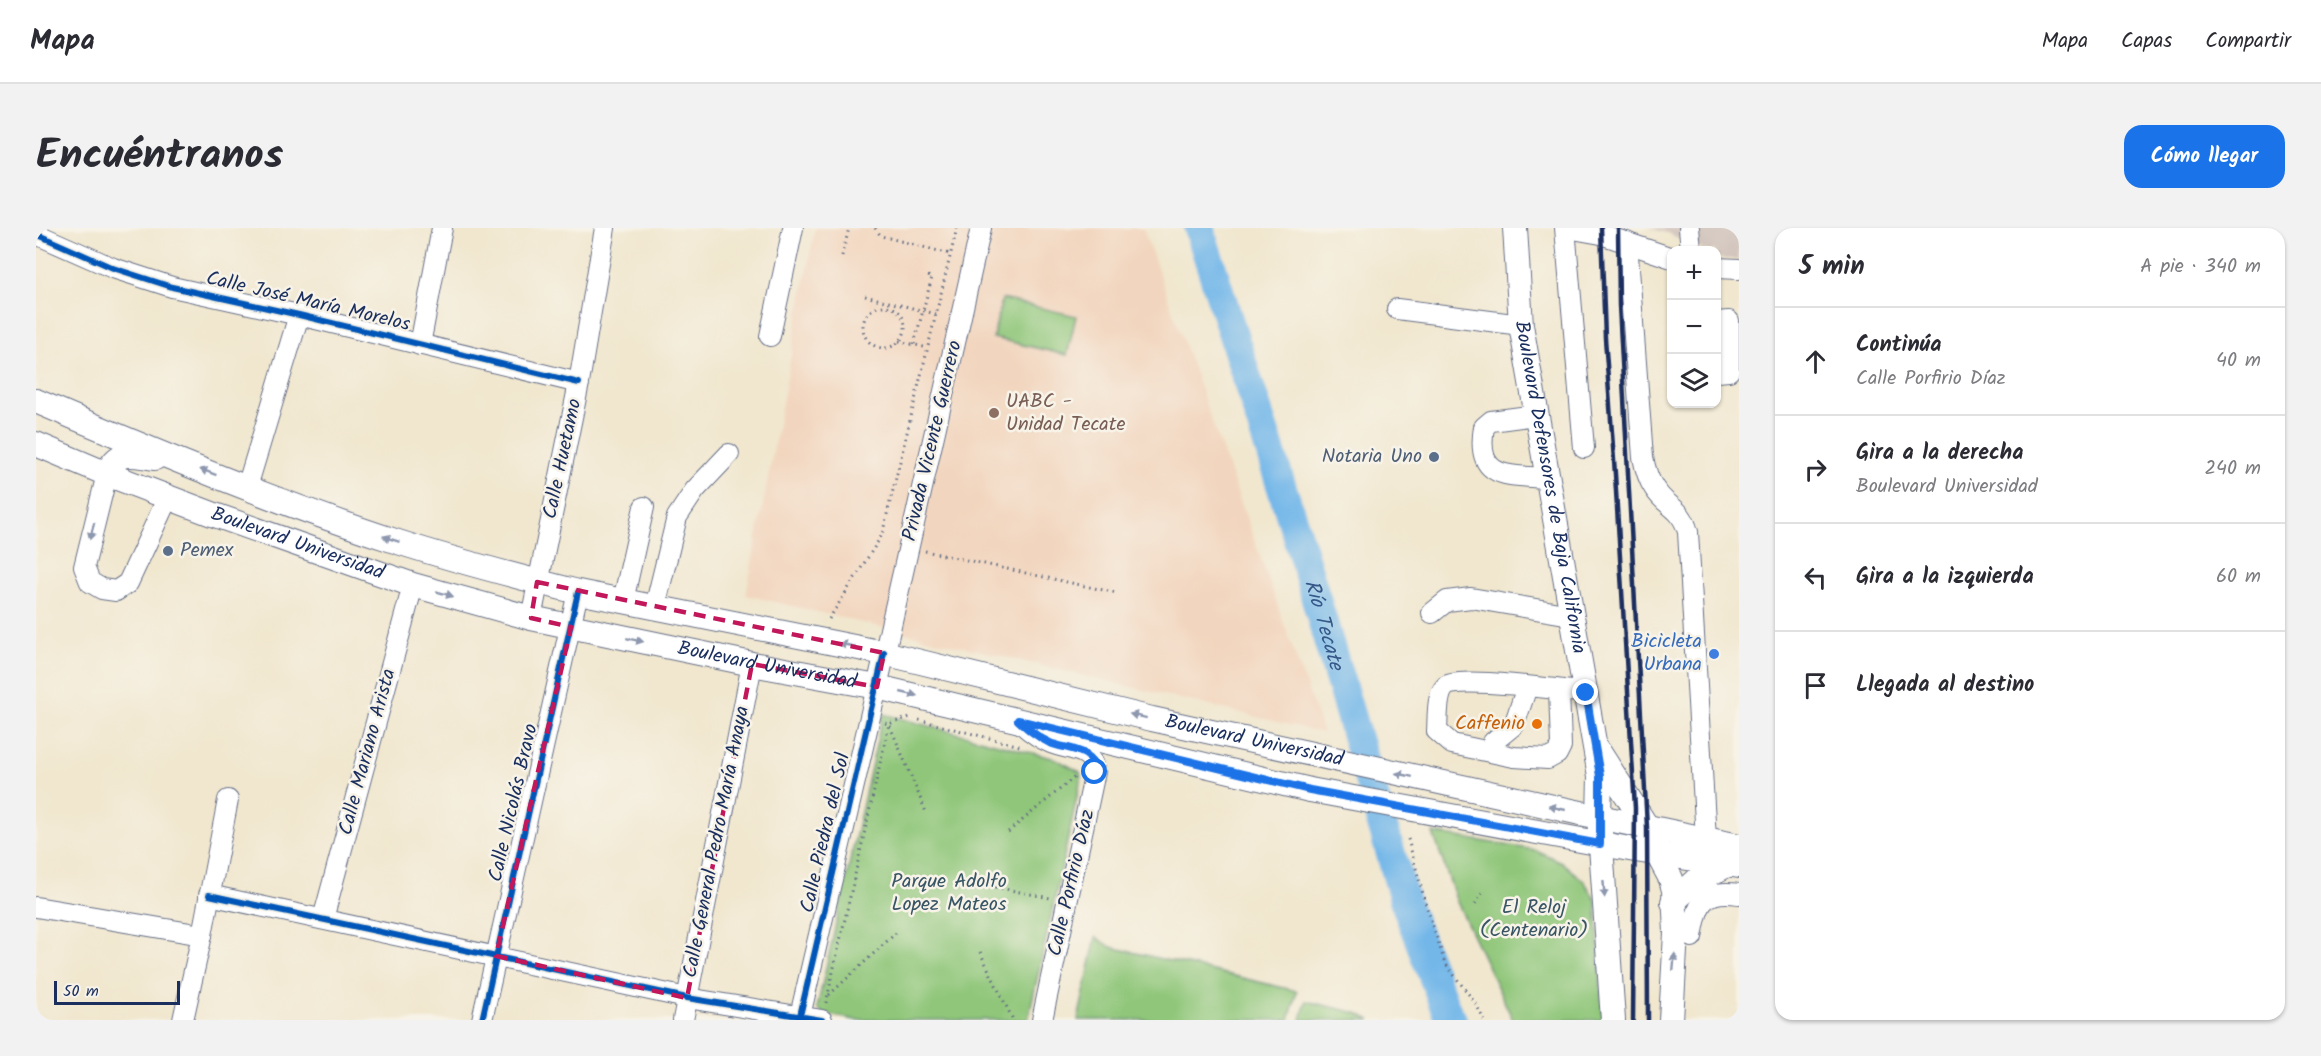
<!DOCTYPE html>
<html lang="es">
<head>
<meta charset="utf-8">
<style>
	:root { --surface:#fff; --page:#f2f2f3; --text:#2b2b33; --muted:#7c7c81; --line:#e1e1e2; --accent:#1a73e8 }
	body { margin:0; font-family:Kalam,sans-serif; background:var(--page); color:var(--text) }
	.controls { position:absolute; right:18px; top:18px; display:grid; overflow:hidden; border-radius:12px; box-shadow:0 2px 4px #0004 }
	.controls button { width:54px; height:54px; display:grid; place-items:center; padding:0; border:0; border-bottom:2px solid var(--line); background:var(--surface); color:var(--text); font:30px sans-serif }
	.scale { position:absolute; left:18px; bottom:15px; width:126px; box-sizing:border-box; padding-left:6px; border:3px solid #1b2f5e; border-top:0; font-size:16px; line-height:21px; white-space:nowrap; color:#1b2f5e; -webkit-text-stroke:4px #f7f3e8; paint-order:stroke }
	.stop { position:absolute; width:18px; height:18px; margin:-14px; border:4px solid #1a73e8; border-radius:50%; background:#fff }
	.stop.end { background:#1a73e8; border-color:#fff; box-shadow:0 2px 6px #0008 }
	.list { margin:0; padding:0; list-style:none }
	h2 { display:flex; justify-content:space-between; align-items:center; height:78px; margin:0; padding:0 24px; font-size:26px }
	h2 small { font-size:20px; font-weight:400; color:var(--muted) }
	.list li { display:grid; grid-template-columns:39px 1fr auto; gap:18px; align-items:center; box-sizing:border-box; height:108px; padding:0 24px; border-top:2px solid var(--line) }
	.list b { display:block; font-size:22px; white-space:nowrap }
	.list p { margin:0; font-size:20px; white-space:nowrap; color:var(--muted) }
	.list em { font-size:20px; font-style:normal; color:var(--muted) }
	.icon { flex:none; width:33px; height:33px; fill:none; stroke:currentColor; stroke-width:2; stroke-linecap:round; stroke-linejoin:round }
	.map { position:relative; flex:none; width:1703px; height:792px; overflow:hidden; border-radius:18px }
	header { display:flex; align-items:center; gap:36px; box-sizing:border-box; height:84px; padding:0 30px; background:var(--surface); border-bottom:2px solid var(--line) }
	header strong { font-size:28px }
	nav { display:flex; gap:33px; margin-inline-start:auto; font-size:21px }
	.intro { display:flex; align-items:center; justify-content:space-between; box-sizing:border-box; height:144px; padding:0 36px }
	h1 { margin:0; font-size:42px }
	.button { padding:15px 27px; border-radius:18px; background:var(--accent); color:#fff; font-size:21px; font-weight:700 }
	main { display:flex; gap:36px; padding:0 36px }
	aside { flex:1; background:var(--surface); border-radius:18px; box-shadow:0 2px 4px #0004 }
	.map>svg:first-child { display:block }
</style>
</head>
<body>
<header>
<strong>Mapa</strong>
<nav><a>Mapa</a><a>Capas</a><a>Compartir</a></nav>
</header>
<div class="intro"><h1>Encuéntranos</h1><a class="button">Cómo llegar</a></div>
<main>
<div class="map">
<svg width="1703" height="792" viewBox="0 0 1703 792">
	<rect width="100%" height="100%" fill="#f7f3e8"/>
	<filter id="ink" filterUnits="userSpaceOnUse"><feTurbulence type="fractalNoise" baseFrequency=".0167" numOctaves="2"/><feDisplacementMap in="SourceGraphic" scale="12" xChannelSelector="R" yChannelSelector="G"/><feConvolveMatrix kernelMatrix="1 2 1 2 8 2 1 2 1" color-interpolation-filters="sRGB"/></filter>
	<filter id="wash" filterUnits="userSpaceOnUse"><feTurbulence type="fractalNoise" baseFrequency=".008" numOctaves="4" result="noise"/><feDisplacementMap in="SourceGraphic" scale="24" xChannelSelector="R" yChannelSelector="G"/><feGaussianBlur stdDeviation="1.35" result="paint"/><feColorMatrix in="noise" values="0 0 0 0 0 0 0 0 0 0 0 0 0 0 0 0 0 1.4 0 .05"/><feComposite in="paint" operator="in"/></filter>
	<g filter="url(#wash)">
		<rect width="100%" height="100%" fill="#f1e7cf"/>
		<!-- built -->
		<path fill="#f2d5be" d="M779 0H1107L1287 505 710 367Z"/>
		<!-- industrial -->
		<path fill="#cfc1ba" d="M1613 0H1703V31H1687L1681 28 1680 22H1668L1631 5Z"/>
		<!-- green -->
		<g fill="#8fc679" stroke="#557a6c" stroke-width="1.5">
			<path d="M966 71 1040 88 1031 127 957 110Z"/>
			<path d="M847 486 1020 531 1044 544 1045 551 992 792H820L788 786 781 780Z"/>
			<path d="M1397 605 1499 622 1525 634 1548 653 1560 672 1567 792H1477L1421 674Z"/>
			<path d="M1060 709 1075 719 1261 763 1253 792H1042Z"/>
			<path d="M1270 773 1321 785 1335 792H1265Z"/>
		</g>
		<g fill="none" stroke-linecap="round" stroke-linejoin="round">
			<!-- river -->
			<path stroke="#73b7e9" stroke-width="30" id="s1" d="M1163 0 1266 323 1369 674 1410 782 1416 792"/>
		</g>
	</g>
	<g filter="url(#ink)">
		<g fill="none" stroke-linecap="round" stroke-linejoin="round">
			<defs>
				<g id="minor">
					<path d="M1529 0 1548 220"/>
					<path d="M1531 0 1565 6 1636 30"/>
					<path d="M1653 0 1655 22"/>
					<path d="M0 6 77 40 136 59 263 87 543 155"/>
					<path d="M1591 14 1607 229C1609 240 1612 251 1618 260 1631 281 1645 278 1652 304L1670 611"/>
					<path d="M1680 40 1703 41"/>
					<path d="M1361 81 1485 97"/>
					<path d="M1680 94 1693 93V143L1680 144"/>
					<path d="M734 108 757 0"/>
					<path d="M384 117 406 0"/>
					<path d="M1500 187 1455 193 1448 199C1439 252 1471 247 1511 250"/>
					<path d="M71 246 48 339 54 354 66 361 80 363 92 355 132 269"/>
					<path d="M211 259 263 87"/>
					<path d="M587 373 608 279"/>
					<path d="M619 379 641 289 659 262 693 226"/>
					<path d="M1396 385 1411 373 1435 370 1535 387"/>
					<path d="M495 390 543 155 569 0"/>
					<path d="M1523 462 1525 518 1521 526 1512 531 1478 529 1416 516 1401 503C1402 491 1400 466 1410 458 1421 448 1529 462 1550 465"/>
					<path d="M986 496C995 504 1003 510 1015 515 1032 522 1058 520 1059 544L1006 792"/>
					<path d="M1455 524 1457 514 1478 497 1491 459"/>
					<path d="M173 667 651 770 786 792"/>
					<path d="M0 679 166 707"/>
					<path d="M287 691 377 357"/>
					<path d="M1656 709C1661 678 1665 660 1703 666"/>
					<path d="M147 792 166 707 192 572"/>
					<path d="M446 792 542 364"/>
					<path d="M647 792 716 436"/>
					<path d="M763 792 841 459 945 0"/>
				</g>
				<g id="major">
					<path id="s2" d="M1479 0 1485 97 1564 548 1563 589 1577 792"/>
					<path id="s3" d="M0 173C119 224 239 274 362 314 421 333 482 349 542 364L848 425 1116 491 1563 589 1703 618"/>
					<path id="s4" d="M0 216 71 246 176 286 377 357 495 390 716 436 841 459 1274 562 1599 622 1703 638"/>
					<path d="M71 246C82 220 95 227 119 230"/>
					<path d="M1563 524 1611 599 1621 625 1635 651 1638 662 1640 705 1635 792"/>
					<path d="M1637 674 1660 653 1693 636"/>
				</g>
			</defs>
			<!-- minor casing -->
			<use href="#minor" stroke="#666f86" stroke-width="22"/>
			<!-- major casing -->
			<use href="#major" stroke="#666f86" stroke-width="26"/>
			<!-- path -->
			<g stroke="#666f86" stroke-width="3" stroke-dasharray="1.5 4.5" stroke-linecap="butt">
				<path d="M839 0 845 8 914 26"/>
				<path d="M806 28 813 0"/>
				<path d="M829 68 900 86"/>
				<circle cx="848" cy="99" r="21"/>
				<path d="M863 113 892 120"/>
				<path d="M878 116 896 49 890 48"/>
				<path d="M889 323 1081 365"/>
				<path d="M793 391 846 307 921 0"/>
				<path d="M883 492 984 518"/>
				<path d="M849 495 853 496 874 489"/>
				<path d="M854 498 890 584"/>
				<path d="M972 604 1040 548"/>
				<path d="M1372 611 1390 677 1409 735 1440 776 1448 792"/>
				<path d="M959 659 1014 670"/>
				<path d="M1439 676 1447 663"/>
				<path d="M944 724 977 792"/>
				<path d="M793 767 862 703"/>
				<path d="M790 775 853 496"/>
			</g>
			<!-- minor -->
			<use href="#minor" stroke="#fff" stroke-width="20"/>
			<!-- major -->
			<use href="#major" stroke="#fff" stroke-width="24"/>
			<!-- rail -->
			<g stroke="#1b2f5e" stroke-width="4.5">
				<path d="M1565 0 1569 110 1579 246 1599 580 1597 792"/>
				<path d="M1582 0 1583 77 1611 599 1612 792"/>
			</g>
			<defs>
				<g id="cycleway">
					<path d="M0 6 77 40 136 59 263 87 543 155"/>
					<path d="M173 667 651 770 786 792"/>
					<path d="M446 792 542 364"/>
					<path d="M763 792 848 425"/>
				</g>
			</defs>
			<!-- cycleway casing -->
			<use href="#cycleway" stroke="#f7f3e8" stroke-width="10"/>
			<!-- cycleway -->
			<use href="#cycleway" stroke="#0057b8" stroke-width="6"/>
		</g>
		<!-- one-way arrows -->
		<defs><path id="oneway-solid" d="M-6-.8H1V-3.2L6.5 0L1 3.2V.8H-6Z" transform="scale(1.5)"/></defs>
		<g fill="#8d97ae">
			<use href="#oneway-solid" transform="translate(172 244) rotate(-160)"/>
			<use href="#oneway-solid" transform="translate(56 303) rotate(105)"/>
			<use href="#oneway-solid" transform="translate(355 311) rotate(-161)"/>
			<use href="#oneway-solid" transform="translate(409 366) rotate(16)"/>
			<use href="#oneway-solid" transform="translate(599 412) rotate(12)"/>
			<use href="#oneway-solid" transform="translate(811 417) rotate(-169)"/>
			<use href="#oneway-solid" transform="translate(873 466) rotate(13)"/>
			<use href="#oneway-solid" transform="translate(1102 488) rotate(-166)"/>
			<use href="#oneway-solid" transform="translate(1368 547) rotate(-168)"/>
			<use href="#oneway-solid" transform="translate(1521 580) rotate(-167)"/>
			<use href="#oneway-solid" transform="translate(1568 661) rotate(86)"/>
			<use href="#oneway-solid" transform="translate(1638 734) rotate(-85)"/>
		</g>
	</g>
	<g fill="none" stroke-linecap="round" stroke-linejoin="round" filter="url(#ink)">
		<!-- route -->
		<path stroke="#1a73e8" stroke-width="8" d="M1059 544C1058 520 1032 522 1014 515 1001 509 992 501 982 492L1274 562 1564 616V548L1550 465"/>
	</g>
	<!-- marked area -->
	<path fill="none" stroke="#c2185b" stroke-width="4.5" stroke-dasharray="12 8" stroke-linejoin="round" d="M501 354 848 425 841 459 716 436 651 770 460 728 535 399 495 390Z"/>
	<!-- markers -->
	<circle fill="#8d6e63" stroke="#f7f3e8" stroke-width="2" cx="958" cy="185" r="6"/>
	<g fill="#5c6f8a" stroke="#f7f3e8" stroke-width="2">
		<circle cx="1398" cy="229" r="6"/>
		<circle cx="132" cy="323" r="6"/>
	</g>
	<circle fill="#3f7fe0" stroke="#f7f3e8" stroke-width="2" cx="1678" cy="426" r="6"/>
	<circle fill="#e8710a" stroke="#f7f3e8" stroke-width="2" cx="1501" cy="496" r="6"/>
	<g text-anchor="middle" dominant-baseline="central" stroke-width="5" stroke-linejoin="round" paint-order="stroke">
		<!-- street labels -->
		<g font-size="20" fill="#1b2f5e" stroke="#f7f3e8">
			<text transform="translate(272 74) rotate(13)">Calle José María Morelos</text>
			<text transform="translate(897 213) rotate(-77)">Privada Vicente Guerrero</text>
			<text transform="translate(527 231) rotate(-78)">Calle Huetamo</text>
			<text stroke="none"><textPath href="#s2" startOffset="262">Boulevard Defensores de Baja California</textPath></text>
			<text stroke="none"><textPath href="#s4" startOffset="280">Boulevard Universidad</textPath></text>
			<text stroke="none"><textPath href="#s4" startOffset="766">Boulevard Universidad</textPath></text>
			<text stroke="none"><textPath href="#s3" startOffset="1268">Boulevard Universidad</textPath></text>
			<text transform="translate(332 524) rotate(-75)">Calle Mariano Arista</text>
			<text transform="translate(478 575) rotate(-77)">Calle Nicolás Bravo</text>
			<text transform="translate(790 605) rotate(-77)">Calle Piedra del Sol</text>
			<text transform="translate(681 614) rotate(-79)">Calle General Pedro María Anaya</text>
			<text transform="translate(1036 655) rotate(-77)">Calle Porfirio Díaz</text>
		</g>
		<!-- education labels -->
		<g font-size="20" fill="#785e54" stroke="#f7f3e8" text-anchor="start">
			<text x="970" y="174">UABC -<tspan x="970" dy="23">Unidad Tecate</tspan></text>
		</g>
		<!-- service labels -->
		<g font-size="20" fill="#4e5e75" stroke="#f7f3e8" text-anchor="end">
			<text x="1386" y="229">Notaria Uno</text>
			<text x="144" y="323" text-anchor="start">Pemex</text>
		</g>
		<!-- shop labels -->
		<g font-size="20" fill="#366cbe" stroke="#f7f3e8" text-anchor="end">
			<text x="1666" y="414">Bicicleta<tspan x="1666" dy="23">Urbana</tspan></text>
		</g>
		<!-- food labels -->
		<g font-size="20" fill="#c56008" stroke="#f7f3e8" text-anchor="end">
			<text x="1489" y="496">Caffenio</text>
		</g>
		<!-- park labels -->
		<g font-size="20" fill="#385565" stroke="#f7f3e8">
			<text x="913" y="654">Parque Adolfo<tspan x="913" dy="23">Lopez Mateos</tspan></text>
			<text x="1498" y="680">El Reloj<tspan x="1498" dy="23">(Centenario)</tspan></text>
		</g>
		<!-- water labels -->
		<g font-size="21" font-style="italic" fill="#355888" stroke="#f7f3e8">
			<text stroke="none"><textPath href="#s1" startOffset="416">Río Tecate</textPath></text>
		</g>
	</g>
</svg>
<div class="controls">
<button>+</button>
<button>−</button>
<button><svg class="icon" aria-label="layers" viewBox="0 0 24 24"><path d="M12 4l9 5-9 5-9-5zM3 14l9 5 9-5"/></svg></button>
</div>
<div class="scale">50 m</div>
<div class="stop" style="left:1059px;top:544px"></div>
<div class="stop end" style="left:1550px;top:465px"></div>
</div>
<aside>
<h2>5 min<small>A pie · 340 m</small></h2>
<ul class="list">
<li><svg class="icon" aria-label="ahead" viewBox="0 0 24 24"><path d="M12 20V5M6 11l6-6 6 6"/></svg><div><b>Continúa</b><p>Calle Porfirio Díaz</p></div><em>40 m</em></li>
<li><svg class="icon" aria-label="right" viewBox="0 0 24 24"><path d="M7 20v-9h11M14 6l5 5-5 5"/></svg><div><b>Gira a la derecha</b><p>Boulevard Universidad</p></div><em>240 m</em></li>
<li><svg class="icon" aria-label="left" viewBox="0 0 24 24"><path d="M17 20v-9H6M10 6l-5 5 5 5"/></svg><div><b>Gira a la izquierda</b></div><em>60 m</em></li>
<li><svg class="icon" aria-label="arrive" viewBox="0 0 24 24"><path d="M6 21V4h12l-3 4 3 4H6"/></svg><div><b>Llegada al destino</b></div></li>
</ul>
</aside>
</main>
</body>
</html>
